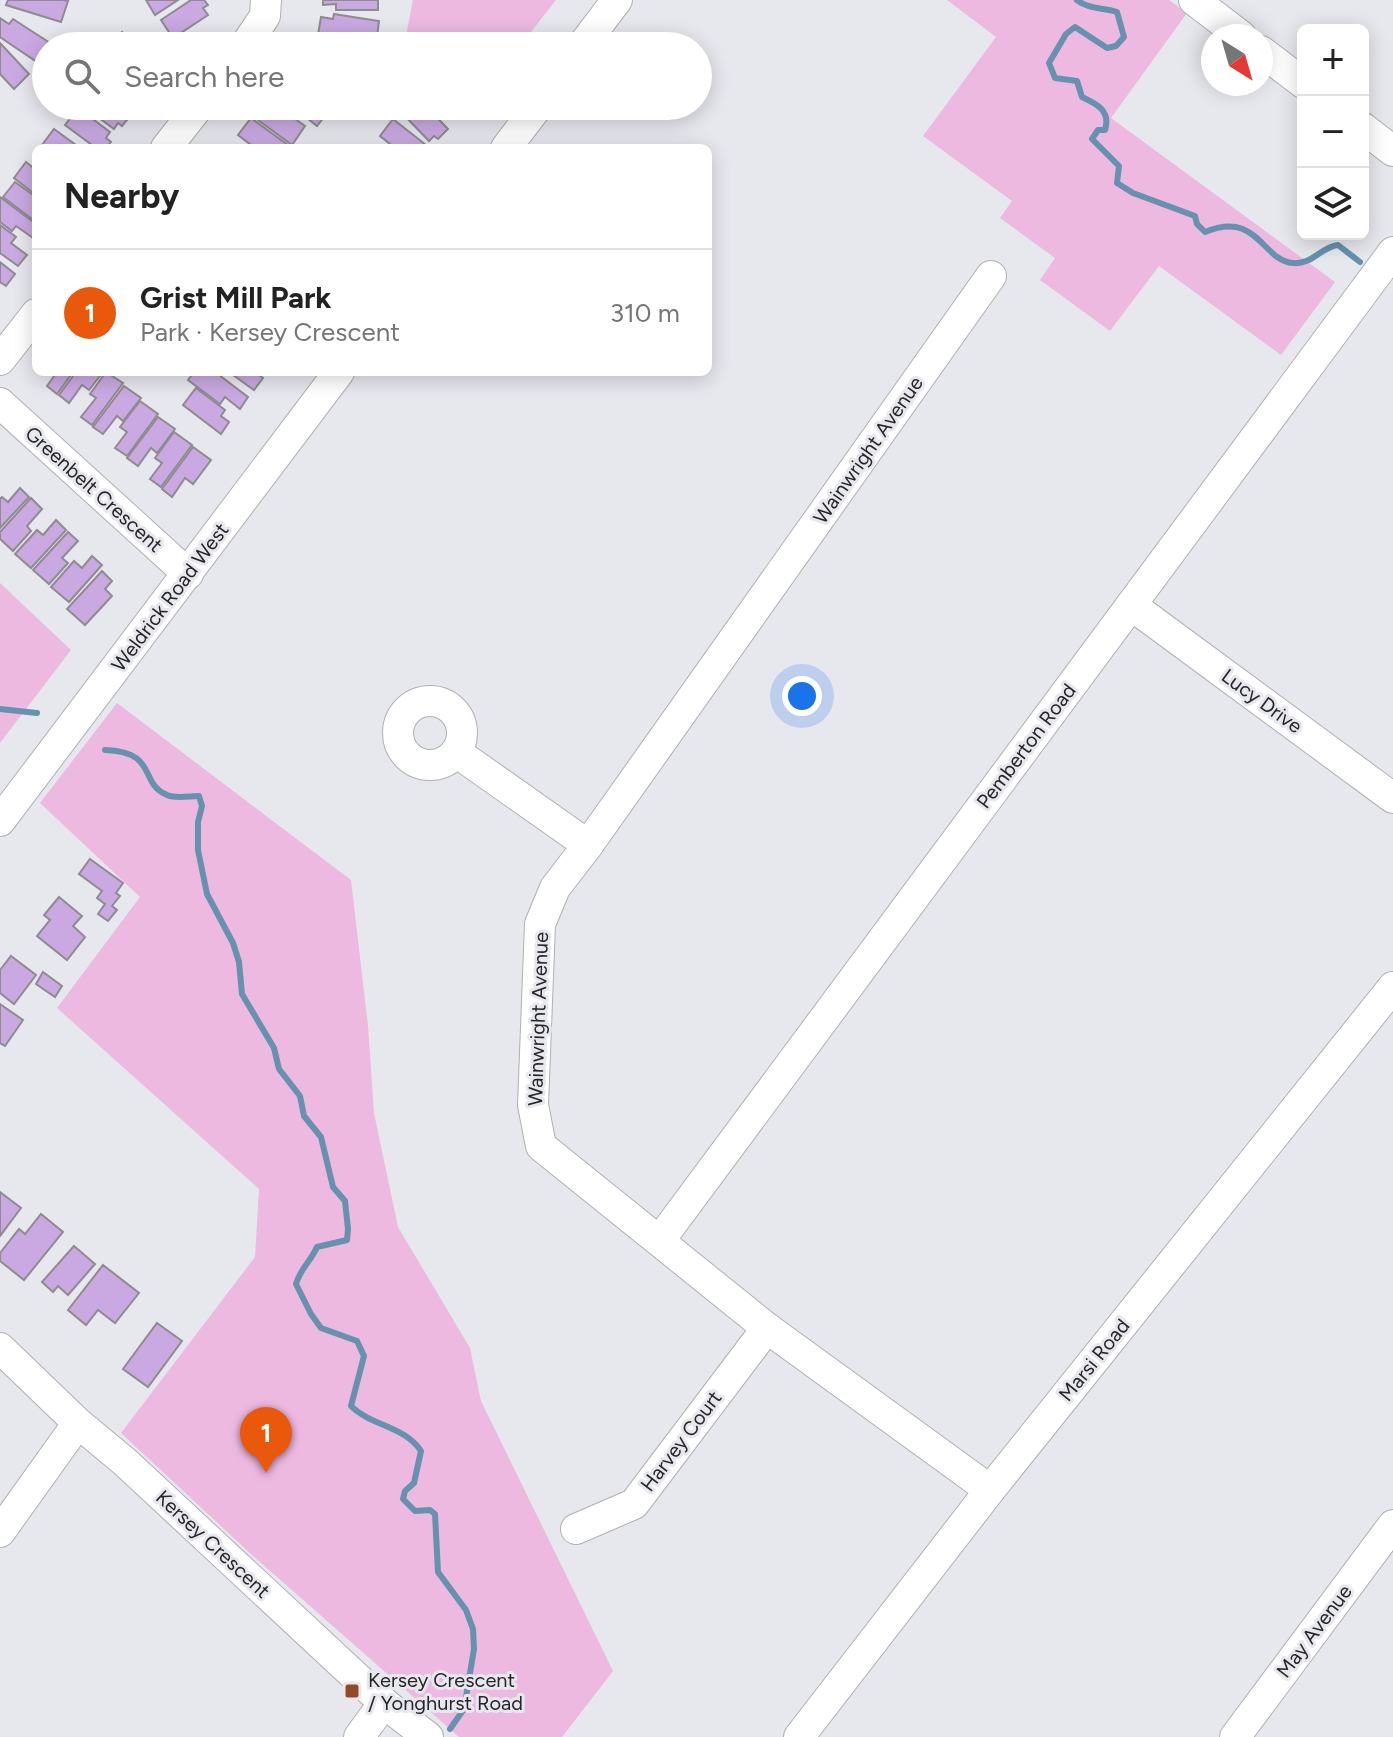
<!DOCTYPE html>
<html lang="en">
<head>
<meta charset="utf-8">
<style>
	:root { --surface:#fff; --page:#f6f6f6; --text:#222; --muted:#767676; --line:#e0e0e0; --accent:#ea580c }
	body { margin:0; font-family:Figtree,sans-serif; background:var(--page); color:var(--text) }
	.controls { position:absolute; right:24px; top:24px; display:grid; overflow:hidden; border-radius:12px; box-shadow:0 4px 20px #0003 }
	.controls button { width:72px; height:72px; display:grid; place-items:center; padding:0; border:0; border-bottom:2px solid var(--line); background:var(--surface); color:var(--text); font:40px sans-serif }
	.compass { position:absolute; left:1201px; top:24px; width:72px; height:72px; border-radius:50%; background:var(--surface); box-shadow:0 4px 20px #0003; rotate:143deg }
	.you { position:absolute; left:802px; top:696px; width:28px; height:28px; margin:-20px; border:6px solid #fff; border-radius:50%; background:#1a73e8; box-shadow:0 0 0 12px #1a73e833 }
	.badge { display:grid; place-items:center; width:52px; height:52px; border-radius:50%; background:var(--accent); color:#fff; font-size:26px; font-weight:700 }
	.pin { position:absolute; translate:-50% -66px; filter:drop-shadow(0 2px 4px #0008) }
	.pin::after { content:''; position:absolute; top:42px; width:28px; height:24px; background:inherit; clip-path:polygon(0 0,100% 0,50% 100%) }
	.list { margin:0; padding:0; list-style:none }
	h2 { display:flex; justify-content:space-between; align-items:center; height:104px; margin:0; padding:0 32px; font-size:34px }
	h2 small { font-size:26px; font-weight:400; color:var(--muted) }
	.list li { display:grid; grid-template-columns:52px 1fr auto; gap:24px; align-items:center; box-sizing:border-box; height:128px; padding:0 32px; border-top:2px solid var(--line) }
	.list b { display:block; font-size:30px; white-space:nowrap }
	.list p { margin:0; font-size:26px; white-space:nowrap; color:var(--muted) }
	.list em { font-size:26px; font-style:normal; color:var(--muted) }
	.icon { flex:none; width:44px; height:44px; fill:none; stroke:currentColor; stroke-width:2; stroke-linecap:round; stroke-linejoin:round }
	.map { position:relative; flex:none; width:1393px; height:1737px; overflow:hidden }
	.search { position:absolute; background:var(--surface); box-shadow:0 4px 20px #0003; left:32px; top:32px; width:680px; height:88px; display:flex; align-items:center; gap:20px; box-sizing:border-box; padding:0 28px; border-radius:44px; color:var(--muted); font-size:30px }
	.panel { position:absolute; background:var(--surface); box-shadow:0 4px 20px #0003; left:32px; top:144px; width:680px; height:232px; border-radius:12px }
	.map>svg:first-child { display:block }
</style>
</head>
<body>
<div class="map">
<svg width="1393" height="1737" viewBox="0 0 1393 1737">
	<rect width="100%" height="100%" fill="#e7e7ee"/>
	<!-- green -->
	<g fill="#edb9e1">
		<path d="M413 0H556L520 46H404Z"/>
		<path d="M947 0H1169L1187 13 1111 118 1335 282 1281 355 1159 266 1110 331 1040 280 1055 258 1000 218 1012 201 923 136 996 37Z"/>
		<path d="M0 583 71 650 0 743Z"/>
		<path d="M117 703 351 880 368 1026 374 1113 398 1227 470 1348 481 1401 613 1671 562 1737H459L252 1555 121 1433 255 1257 259 1189 57 1008 140 897 40 803Z"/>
	</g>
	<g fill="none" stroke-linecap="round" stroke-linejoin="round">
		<!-- stream -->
		<g stroke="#6691af" stroke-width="6">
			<path d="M1077 0C1090 10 1102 7 1117 12L1124 37 1116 46 1107 48 1075 27 1066 34 1049 63 1055 78 1077 81 1082 97C1097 104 1111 111 1105 130H1098L1092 139 1119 166 1117 183 1133 193 1195 216 1197 224 1205 232C1258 210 1261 260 1293 263 1312 265 1321 247 1338 245L1360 262"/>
			<path d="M0 709 37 713"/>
			<path d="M105 750C159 752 138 783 167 795 176 799 189 796 199 796L202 806 198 822V850L207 894 233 943 239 962 242 994 274 1048 279 1069 300 1096 304 1116 321 1137 333 1187 345 1201 348 1229 347 1240 317 1247C311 1261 300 1269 296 1284L311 1314 321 1328 357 1341 364 1356 351 1406C371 1426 405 1426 421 1451L414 1483 405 1491 403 1499 415 1511 430 1510 435 1514 438 1572 466 1610 473 1629 474 1649 464 1709 450 1729"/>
		</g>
	</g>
	<!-- building -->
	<g fill="#caa9e2" stroke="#8e8b91" stroke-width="2">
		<path d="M8 0H63L68 1 61 22 6 5Z"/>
		<path d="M146 0H178L155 15Z"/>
		<path d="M191 0H204L208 5 203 8 208 15 173 38 161 20Z"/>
		<path d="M323 0H378V10H336V4L323 5Z"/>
		<path d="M334 14 379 21 376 44 318 35 321 17 333 19Z"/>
		<path d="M0 18 9 24 13 19 50 43 37 62 0 37Z"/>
		<path d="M122 32 136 46H109Z"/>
		<path d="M0 43 29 74 14 89 0 74Z"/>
		<path d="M83 106H118L131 115 122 126 118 123 114 129Z"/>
		<path d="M274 106H277L305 126 292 145 258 120Z"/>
		<path d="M292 106H329L331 108 317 126Z"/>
		<path d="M405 106H426L448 129 438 139 434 136 429 141 400 111Z"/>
		<path d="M78 108 110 132 106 138 111 142 106 148H96L65 125Z"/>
		<path d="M251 118 292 148H255L238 135Z"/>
		<path d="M393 119 426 145 423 148H395L380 136Z"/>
		<path d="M54 129 80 148H46L42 145Z"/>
		<path d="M26 162 36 170V195L14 178Z"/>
		<path d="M15 182 36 197V222L3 197Z"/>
		<path d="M0 197 36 224V240L16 226 12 231 0 222Z"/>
		<path d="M0 225 16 237 11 243 27 255 18 266 0 253Z"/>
		<path d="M0 262 15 274 6 286 0 282Z"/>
		<path d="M57 372H73L57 394 47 386Z"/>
		<path d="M76 372H103L89 390 82 385 69 403 59 395Z"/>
		<path d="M106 372 123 383 92 425 81 417 96 398 90 394Z"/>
		<path d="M194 372H215L248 397 240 409 225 397 220 404 188 380Z"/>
		<path d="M229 372H255L263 378 254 390Z"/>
		<path d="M124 386 141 398 123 421 117 416 103 434 93 427Z"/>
		<path d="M196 388 225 410 221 416 229 422 221 434 183 405Z"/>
		<path d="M140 401 158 414 127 456 115 448 127 432 120 427Z"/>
		<path d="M158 417 175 429 157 453 151 448 138 466 127 458Z"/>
		<path d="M174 432 192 445 161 487 150 479 162 463 155 458Z"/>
		<path d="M193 447 211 460 193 484 185 478 172 497 162 489Z"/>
		<path d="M20 488 29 497 0 528V499L2 497 8 502Z"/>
		<path d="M31 498 42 509 27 526 31 531 13 551 0 539V532Z"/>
		<path d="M56 520 66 530 31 568 15 554 37 530 43 535Z"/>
		<path d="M68 532 78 541 62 558 68 563 49 584 33 570Z"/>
		<path d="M92 556 102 565 69 602 51 587 74 561 82 568Z"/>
		<path d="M102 571 112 581 105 589 112 596 85 625 67 609Z"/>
		<path d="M90 859 123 883 116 893 120 896 112 906 117 910 108 921 98 914 105 904 97 898 102 891 79 874Z"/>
		<path d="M59 897 82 916 73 926 85 937 67 960 37 936 50 920 44 915Z"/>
		<path d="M11 956 36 975 14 1004 0 993V970Z"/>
		<path d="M43 972 62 986 55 997 36 984Z"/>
		<path d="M0 1004 23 1020 5 1046 0 1043Z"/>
		<path d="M0 1192 21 1208 0 1236Z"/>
		<path d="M41 1214 63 1232 24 1280 0 1261V1253L19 1229 25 1234Z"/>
		<path d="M74 1246 95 1264 68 1295 58 1286 53 1292 42 1282Z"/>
		<path d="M103 1265 139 1293 115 1323 98 1310 86 1325 68 1310Z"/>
		<path d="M157 1323 182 1341 148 1387 123 1369Z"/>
	</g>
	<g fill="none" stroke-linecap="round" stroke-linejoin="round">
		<defs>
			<g id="minor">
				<path d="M1194 0 1241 36"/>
				<path d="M245 46 265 16 266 0"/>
				<path d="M582 46 617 0"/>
				<path d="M1261 51 1303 83"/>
				<path d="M1363 128 1393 151"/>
				<path d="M166 148 199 106"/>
				<path d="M506 148 538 106"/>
				<path d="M0 360 36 314"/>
				<path d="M0 403 188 574"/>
				<path d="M1131 605 1393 798"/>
				<circle cx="430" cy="733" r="32"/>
				<path d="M456 752 588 845"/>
				<path d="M0 821 339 372"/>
				<path d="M660 1240 1393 252"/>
				<path d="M0 1348 78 1423 125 1462 384 1703 428 1737"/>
				<path d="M990 1490 767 1328 541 1146 533 1105 540 924 555 888 588 845 991 276"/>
				<path d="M576 1529 634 1504 767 1328"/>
				<path d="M0 1532 78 1423"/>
				<path d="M359 1737 384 1703"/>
				<path d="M799 1737 990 1490 1393 987"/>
				<path d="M1235 1737 1393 1525"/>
			</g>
		</defs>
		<!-- minor casing -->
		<use href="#minor" stroke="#afafb6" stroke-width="32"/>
		<!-- minor -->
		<use href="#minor" stroke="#fff" stroke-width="30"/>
	</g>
	<!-- markers -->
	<rect fill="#914a25" stroke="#e7e7ee" stroke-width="3" x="344" y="1683" width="16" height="16" rx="4"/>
	<g text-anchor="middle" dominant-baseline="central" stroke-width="6" stroke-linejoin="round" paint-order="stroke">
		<!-- street labels -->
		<g font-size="20" fill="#262629" stroke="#e7e7ee">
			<text transform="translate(868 450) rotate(-55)">Wainwright Avenue</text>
			<text transform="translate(94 489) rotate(42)">Greenbelt Crescent</text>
			<text transform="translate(170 597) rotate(-53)">Weldrick Road West</text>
			<text transform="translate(1262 701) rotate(36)">Lucy Drive</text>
			<text transform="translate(1026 746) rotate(-53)">Pemberton Road</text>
			<text transform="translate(538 1019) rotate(-88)">Wainwright Avenue</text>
			<text transform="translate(1094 1360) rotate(-51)">Marsi Road</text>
			<text transform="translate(681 1441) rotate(-53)">Harvey Court</text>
			<text transform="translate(213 1544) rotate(43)">Kersey Crescent</text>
			<text transform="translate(1314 1631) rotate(-53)">May Avenue</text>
		</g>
		<!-- poi labels -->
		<g font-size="20" fill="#262629" stroke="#e7e7ee" text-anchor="start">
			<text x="368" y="1680">Kersey Crescent<tspan x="368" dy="23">/ Yonghurst Road</tspan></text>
		</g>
	</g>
</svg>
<div class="controls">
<button>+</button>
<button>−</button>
<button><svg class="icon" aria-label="layers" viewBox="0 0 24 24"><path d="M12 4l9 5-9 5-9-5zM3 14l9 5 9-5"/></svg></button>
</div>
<svg class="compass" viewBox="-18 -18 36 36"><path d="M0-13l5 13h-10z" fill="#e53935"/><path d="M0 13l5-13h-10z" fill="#767676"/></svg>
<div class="you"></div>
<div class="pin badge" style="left:266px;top:1473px">1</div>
<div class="search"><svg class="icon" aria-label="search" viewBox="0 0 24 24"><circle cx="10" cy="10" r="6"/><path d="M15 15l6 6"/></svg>Search here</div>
<section class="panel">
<h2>Nearby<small></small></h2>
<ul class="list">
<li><span class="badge">1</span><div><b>Grist Mill Park</b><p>Park · Kersey Crescent</p></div><em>310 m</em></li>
</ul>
</section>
</div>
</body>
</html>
